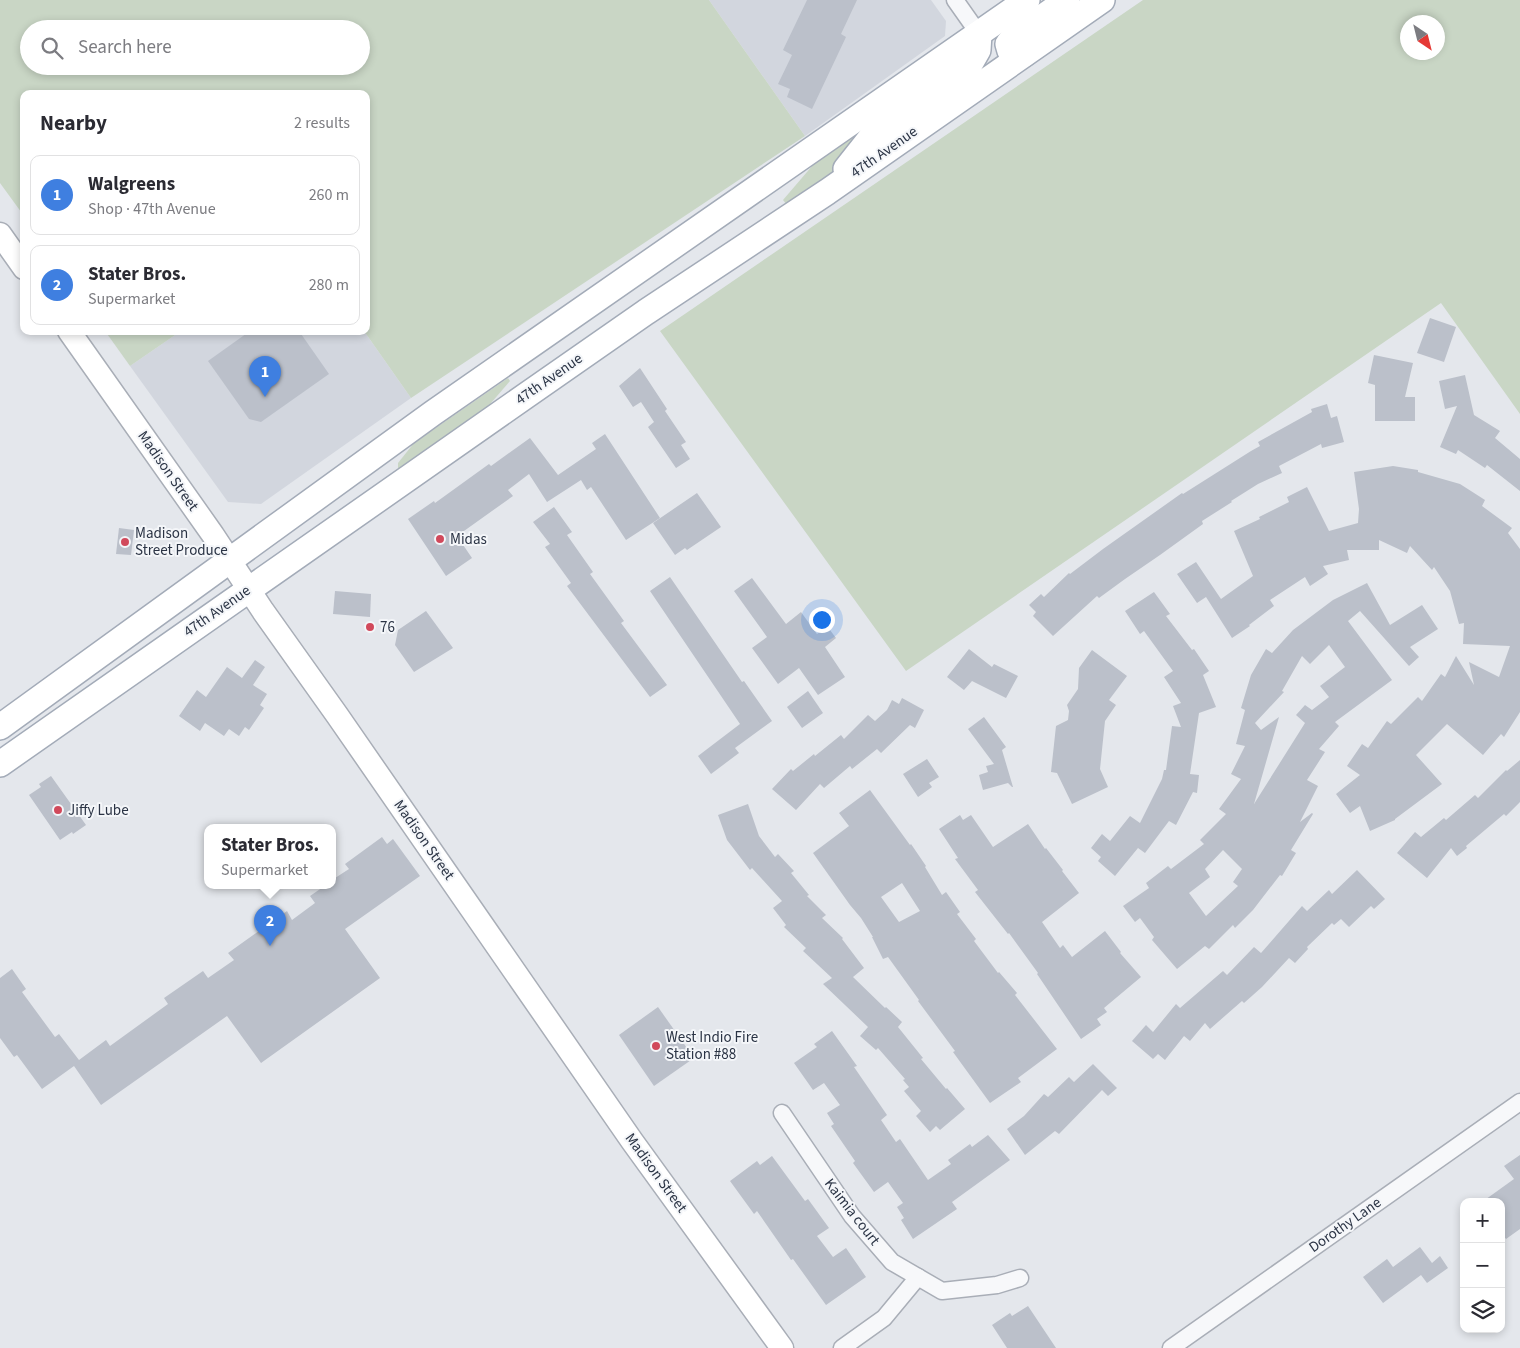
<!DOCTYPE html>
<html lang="en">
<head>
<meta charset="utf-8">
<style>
	:root { --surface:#fff; --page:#f2f2f3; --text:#2b2b33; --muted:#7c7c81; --line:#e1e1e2; --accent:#0f766e }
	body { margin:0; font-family:"Source Sans 3",sans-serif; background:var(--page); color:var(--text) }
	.controls { position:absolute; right:15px; bottom:15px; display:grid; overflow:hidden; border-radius:10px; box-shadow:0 2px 8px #0003 }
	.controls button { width:45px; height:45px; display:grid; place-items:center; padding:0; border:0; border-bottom:1px solid var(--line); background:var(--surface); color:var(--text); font:25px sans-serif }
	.compass { position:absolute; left:1400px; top:15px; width:45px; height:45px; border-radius:50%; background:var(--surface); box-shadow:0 2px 8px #0003; rotate:145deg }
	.you { position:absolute; left:821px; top:619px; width:18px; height:18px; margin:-12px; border:4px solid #fff; border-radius:50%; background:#1a73e8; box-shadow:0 0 0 8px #1a73e833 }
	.badge { display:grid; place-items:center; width:32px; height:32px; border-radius:50%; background:var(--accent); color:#fff; font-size:16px; font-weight:700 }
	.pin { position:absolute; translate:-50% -41px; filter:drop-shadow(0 1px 2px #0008) }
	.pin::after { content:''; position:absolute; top:26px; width:18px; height:15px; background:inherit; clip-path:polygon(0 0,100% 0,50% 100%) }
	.popup { position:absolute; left:204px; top:824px; width:132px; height:65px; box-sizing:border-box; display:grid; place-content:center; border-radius:10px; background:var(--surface); filter:drop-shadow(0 1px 4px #0005); font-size:16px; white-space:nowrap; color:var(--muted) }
	.popup b { font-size:19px; color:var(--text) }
	.popup::after { content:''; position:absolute; left:50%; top:100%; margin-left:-10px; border:10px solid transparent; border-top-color:var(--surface) }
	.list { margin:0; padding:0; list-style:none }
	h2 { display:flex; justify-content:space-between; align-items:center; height:65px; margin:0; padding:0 20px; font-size:21px }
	h2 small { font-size:16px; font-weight:400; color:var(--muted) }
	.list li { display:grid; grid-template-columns:32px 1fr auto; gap:15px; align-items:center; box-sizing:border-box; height:80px; margin:0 10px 10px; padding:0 10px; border:1px solid var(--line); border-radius:10px }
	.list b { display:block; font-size:19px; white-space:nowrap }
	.list p { margin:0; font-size:16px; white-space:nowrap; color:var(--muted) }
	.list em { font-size:16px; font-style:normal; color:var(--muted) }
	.icon { flex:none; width:28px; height:28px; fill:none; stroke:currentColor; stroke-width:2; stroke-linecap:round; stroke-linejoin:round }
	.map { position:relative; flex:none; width:1520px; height:1348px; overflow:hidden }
	.search { position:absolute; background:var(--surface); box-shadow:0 2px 8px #0003; left:20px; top:20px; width:350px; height:55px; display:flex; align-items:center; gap:12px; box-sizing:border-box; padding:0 18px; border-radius:28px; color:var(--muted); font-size:19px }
	.panel { position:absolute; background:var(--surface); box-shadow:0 2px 8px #0003; left:20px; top:90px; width:350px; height:245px; border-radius:10px }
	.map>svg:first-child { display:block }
</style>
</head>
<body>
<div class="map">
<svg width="1520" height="1348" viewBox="0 0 1520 1348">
	<rect width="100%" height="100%" fill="#e4e7ec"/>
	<!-- built -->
	<g fill="#d2d6de">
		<path d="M709 0H931L946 21 945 36 805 136Z"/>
		<path d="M181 331H364L411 398 261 504 228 502 130 366Z"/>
	</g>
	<!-- green -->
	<g fill="#c9d6c5" fill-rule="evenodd">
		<path d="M0 0H709L805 136 411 398 364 331H366V94H24V216L0 183ZM29 29H361V66H29Z"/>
		<path d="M1143 0H1520V414L1441 303 906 671 660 331ZM1438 22V52H1408V22Z"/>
		<path d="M861 131 843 162 833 172 787 205 783 200 813 165Z"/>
		<path d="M105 331H181L130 366Z"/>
		<path d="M508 378 510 381 478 418 400 470 398 468V463L414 443Z"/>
	</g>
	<!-- building -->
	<g fill="#bbc0ca" fill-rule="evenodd">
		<path d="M807 0H857L841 34 846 37 812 109 787 97 790 89 778 84 792 55 783 50Z"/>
		<path d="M1430 318 1456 327 1444 362 1417 353Z"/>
		<path d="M250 331H299L329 374 261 422 249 419 208 361Z"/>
		<path d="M1374 355 1413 363 1405 397H1415V421H1375V385L1368 383Z"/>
		<path d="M640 368 667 409 665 411 686 442 681 445 690 459 676 468 648 427 654 422 641 402 633 407 619 386Z"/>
		<path d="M1465 375 1474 415 1500 431 1495 438 1520 459V491L1487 465 1485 468 1458 450 1456 454 1440 447 1457 406 1445 409 1439 381Z"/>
		<path d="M1327 404 1331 418 1337 416 1344 442 1322 448 1321 444 1279 466 1282 473 1258 484 1231 501 1232 502 1202 521 1203 524 1160 555 1125 579 1099 598 1097 596 1053 636 1033 616 1036 612 1029 605 1041 594 1044 597 1069 573 1070 574 1103 549 1182 493 1183 494 1251 451 1260 446 1258 442 1312 412 1311 409Z"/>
		<path d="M605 434 660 518 626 540 591 487 587 490 581 480 547 502 529 474 508 490 513 496 457 536 472 558 446 576 408 519 434 501 435 503 489 464 491 466 530 438 558 475 596 449 592 443Z"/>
		<path d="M1393 466 1418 470V472L1460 484 1485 500 1482 506 1512 528 1508 533 1520 549V712L1504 737 1501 734 1483 755 1447 724 1416 755 1442 784 1395 819V820L1370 831 1360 806 1350 813 1336 794 1360 775 1347 766 1362 744 1368 748 1387 721 1391 724 1418 697 1422 701 1441 674 1445 677 1456 656 1474 685 1469 662 1499 677 1510 646 1463 644 1464 623 1459 624 1450 591 1434 567 1432 570 1410 546 1407 553 1379 540V550H1347L1349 560 1323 566 1328 574 1310 586 1305 577 1270 600 1274 606 1249 625 1250 626 1232 638 1206 597 1197 603 1177 574 1196 562 1221 599 1253 576 1234 531 1260 519 1259 517 1289 502 1287 497 1307 487 1329 531 1358 523 1359 509 1354 472Z"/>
		<path d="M697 493 721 527 687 550 685 548 675 555 653 523Z"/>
		<path d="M554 507 572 532 567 535 593 572 590 574 624 621 621 623 667 685 650 697 567 586 571 583 545 547 550 544 533 522Z"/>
		<path d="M119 528 134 530 131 555 116 554Z"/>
		<path d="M670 577 742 682 744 681 772 721 735 748 739 753 711 774 698 756 740 724 650 591Z"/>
		<path d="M752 578 786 624 801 612 817 634 827 626 836 638 825 647 845 677 818 695 799 668 778 684 752 648 767 637 734 591Z"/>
		<path d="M1367 583 1390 625 1422 605 1438 629 1410 647 1419 657 1409 666 1360 611 1348 621 1392 680 1335 722 1339 726 1319 749 1325 752 1307 780 1318 786 1300 822 1312 813 1313 814 1291 850 1296 853 1282 876 1280 875 1253 910 1235 928 1233 925 1209 949 1205 946 1177 969 1152 940 1154 937 1140 918 1135 922 1123 906 1149 888 1146 883 1168 866 1171 869 1204 844 1200 840 1226 814 1219 809 1241 779 1231 774 1245 746 1236 744 1245 710 1241 708 1251 675 1266 649 1272 653 1293 630 1333 600ZM1329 645 1345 667 1320 686 1329 697 1312 710 1305 705 1296 715 1305 723 1254 804 1279 717 1261 730 1255 723 1284 692 1282 691 1302 656 1310 664ZM1223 850 1242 869 1233 882 1238 886 1206 916 1189 893 1210 877 1205 869Z"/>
		<path d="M335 591 371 594 370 617 333 614Z"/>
		<path d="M1154 592 1170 614 1166 616 1192 650 1194 649 1209 671 1203 675 1216 707 1199 713 1190 774 1199 775 1197 793 1193 792 1176 825 1169 821 1145 853 1138 848 1115 876 1098 861 1101 857 1091 848 1102 834 1110 841 1130 816 1140 823 1162 779 1164 770H1166L1172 726 1181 727 1173 706 1181 703 1164 677 1173 671 1144 631 1140 634 1125 611Z"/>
		<path d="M426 611 453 648 414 672 395 645 398 630Z"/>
		<path d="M969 649 992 667 994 664 1018 676 1006 698 972 681 964 690 947 677Z"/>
		<path d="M1092 650 1127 676 1109 700 1116 705 1105 721 1100 769 1108 787 1072 804 1057 773 1051 772 1056 726 1068 720 1069 711 1067 705 1078 689 1079 668Z"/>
		<path d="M255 660 265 667 253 685 267 694 260 705 264 708 249 730 245 727 239 736 229 729 224 736 205 723 200 731 179 716 197 690 206 697 227 667 242 678Z"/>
		<path d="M808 691 823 713 802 728 787 707Z"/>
		<path d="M902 698 924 710 915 728 910 725 881 753 877 749 852 769 850 766 824 788 820 784 796 810 772 789 791 769 793 771 814 754 815 756 841 735 844 739 868 715 875 721 887 710 892 700 899 704Z"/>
		<path d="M984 717 1006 747 1002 750 1013 787H1012L1008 783 983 790 979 775 988 772 986 766 994 764 968 729Z"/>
		<path d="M927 759 939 777 929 783 932 787 918 797 903 774Z"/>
		<path d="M1520 760V802L1506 816 1504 814 1466 846 1467 848 1457 856 1451 848 1427 878 1397 853 1415 832 1421 837 1444 818 1446 820 1475 795 1478 798 1506 770 1507 771Z"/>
		<path d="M51 776 86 825 73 834 72 832 60 840 29 795 41 787 39 784Z"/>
		<path d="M870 790 910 845 911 844 926 866 925 867 942 895 946 892 960 912 957 914 976 939 974 941 998 973 999 972 1017 993 1015 995 1057 1049 1018 1078 1021 1082 990 1103 953 1052 955 1051 918 1001 919 1000 888 957 883 959 872 937H873L861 918 850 905 813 853 849 826 839 813ZM902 883 920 911 899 922 881 897Z"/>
		<path d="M748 804 759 836 775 857 778 854 794 871 791 873 809 895 807 896 826 915 822 918 843 938 842 939 864 968 853 977 885 1008 886 1007 902 1022 898 1027 923 1058 921 1059 946 1089 947 1088 965 1109 940 1130 936 1126 930 1132 916 1116 921 1111 904 1091 909 1087 903 1080 905 1079 878 1048 876 1050 860 1036 868 1027 823 984 832 978 803 951 806 948 784 927 786 925 773 908 782 901 752 868 750 870 727 840 718 815Z"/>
		<path d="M960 815 963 820 971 815 993 847 1028 824 1045 849 1046 848 1063 870 1062 871 1079 893 1042 922 1060 948 1063 945 1072 957 1105 931 1121 952 1120 953 1141 977 1104 1008 1107 1012 1097 1019 1101 1025 1081 1039 1037 974 1038 973 1009 933 1008 934 975 892 978 890 955 859 958 858 939 829Z"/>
		<path d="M382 837 387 844 393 839 420 876 345 929 380 978 261 1063 227 1016 101 1105 74 1066 42 1089 17 1055 14 1057 0 1038V978L12 969 26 989 22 992 55 1037 59 1034 79 1060 106 1040 110 1046 168 1004 164 998 203 971 208 978 234 960 228 953 287 911 292 920 315 903 310 896 326 885H332V880L349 869 345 864Z"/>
		<path d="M1357 870 1385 899 1374 909 1371 906 1349 927 1341 919 1334 925 1332 923 1307 947 1308 949 1295 963 1289 958 1262 987 1244 1003 1242 1001 1210 1029 1205 1023 1190 1041 1184 1036 1165 1060 1158 1054 1153 1059 1132 1041 1146 1025 1153 1032 1176 1004 1180 1008 1223 971 1227 975 1254 947 1261 953 1302 906 1307 911 1329 890 1332 894Z"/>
		<path d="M658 1007 694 1058 654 1086 619 1035Z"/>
		<path d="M832 1031 857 1066 854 1067 887 1115 881 1120 896 1142 900 1139 928 1180 951 1164 948 1160 970 1144 972 1147 988 1135 1010 1160 952 1202 957 1209 913 1239 901 1220 904 1218 897 1207 903 1203 888 1182 874 1192 853 1163 855 1161 831 1126 834 1124 827 1113 840 1105 824 1083 813 1090 794 1063 817 1047 814 1044Z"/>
		<path d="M1093 1064 1117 1088 1108 1096 1102 1090 1059 1134 1055 1131 1025 1155 1007 1129 1024 1116 1044 1094 1048 1097 1069 1077 1074 1082Z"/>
		<path d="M1520 1155V1229L1506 1239 1501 1233V1202H1482L1514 1179 1504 1166Z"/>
		<path d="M772 1156 805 1201 808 1199 829 1228 817 1236 833 1257 846 1248 866 1277 826 1305 793 1259 791 1260 757 1211 754 1214 730 1181 757 1161 760 1165Z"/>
		<path d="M1420 1247 1432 1263 1440 1256 1448 1268 1427 1283 1421 1275 1383 1303 1363 1277 1387 1259 1393 1267Z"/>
		<path d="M1028 1306 1056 1348H1007L992 1325 1010 1313 1012 1316Z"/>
	</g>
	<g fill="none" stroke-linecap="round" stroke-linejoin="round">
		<defs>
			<g id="minor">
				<path d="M955 0 979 34"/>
				<path d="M782 1113 852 1216 892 1262 942 1291 997 1285 1020 1278"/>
				<path d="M842 1348 884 1318 918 1277"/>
				<path d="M1171 1348 1520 1102"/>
			</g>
			<g id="secondary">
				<path d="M0 234 24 268"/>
				<path d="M69 331 213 535 263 611 337 715 632 1141 782 1348"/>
			</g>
			<g id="primary">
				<path d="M1024 54 1015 55 1010 51 1008 44 1013 38 1067 0"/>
				<path d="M846 169 880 126 970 64 978 50 979 34"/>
				<path d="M0 727 433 413 1027 0"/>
				<path d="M0 764 524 397 646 312 827 192 1102 0"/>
			</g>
		</defs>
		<!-- minor casing -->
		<use href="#minor" stroke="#a9aeb7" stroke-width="19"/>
		<!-- secondary casing -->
		<use href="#secondary" stroke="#a9aeb7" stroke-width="25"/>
		<!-- primary casing -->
		<use href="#primary" stroke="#a3abb8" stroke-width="28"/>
		<!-- minor -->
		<use href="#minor" stroke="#f7f8fa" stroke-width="16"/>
		<!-- secondary -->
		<use href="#secondary" stroke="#fff" stroke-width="22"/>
		<!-- primary -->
		<use href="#primary" stroke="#fff" stroke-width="25"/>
	</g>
	<!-- markers -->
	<g fill="#d1495b" stroke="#f4f6f9" stroke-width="2">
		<circle cx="440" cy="539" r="5"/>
		<circle cx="125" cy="542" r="5"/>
		<circle cx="370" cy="627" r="5"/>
		<circle cx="58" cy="810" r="5"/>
		<circle cx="656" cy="1046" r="5"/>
	</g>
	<g text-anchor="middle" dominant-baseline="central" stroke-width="4" stroke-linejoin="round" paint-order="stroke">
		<!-- street labels -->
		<g font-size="15" fill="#2b3445" stroke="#f4f6f9">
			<text transform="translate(884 152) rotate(-35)">47th Avenue</text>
			<text transform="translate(549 379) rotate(-35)">47th Avenue</text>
			<text transform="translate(168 471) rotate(55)">Madison Street</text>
			<text transform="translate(217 611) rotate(-35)">47th Avenue</text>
			<text transform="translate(424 840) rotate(55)">Madison Street</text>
			<text transform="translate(656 1173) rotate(54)">Madison Street</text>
			<text transform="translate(852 1212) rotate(52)">Kaimia court</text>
			<text transform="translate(1345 1225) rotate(-35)">Dorothy Lane</text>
		</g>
		<!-- poi labels -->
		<g font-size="15" fill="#2b3445" stroke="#f4f6f9" text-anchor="start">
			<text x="135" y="533">Madison<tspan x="135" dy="17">Street Produce</tspan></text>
			<text x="450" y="539">Midas</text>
			<text x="380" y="627">76</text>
			<text x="68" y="810">Jiffy Lube</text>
			<text x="666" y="1037">West Indio Fire<tspan x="666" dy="17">Station #88</tspan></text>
		</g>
	</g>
</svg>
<div class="controls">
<button>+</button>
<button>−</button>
<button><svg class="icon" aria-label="layers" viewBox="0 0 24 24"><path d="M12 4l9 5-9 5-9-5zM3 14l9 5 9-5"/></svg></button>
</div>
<svg class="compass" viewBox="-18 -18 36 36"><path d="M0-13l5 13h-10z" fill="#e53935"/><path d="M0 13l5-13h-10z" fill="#7c7c81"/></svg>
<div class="you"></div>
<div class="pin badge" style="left:265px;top:397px;background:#3f7fe0">1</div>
<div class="pin badge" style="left:270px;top:946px;background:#3f7fe0">2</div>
<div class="popup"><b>Stater Bros.</b>Supermarket</div>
<div class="search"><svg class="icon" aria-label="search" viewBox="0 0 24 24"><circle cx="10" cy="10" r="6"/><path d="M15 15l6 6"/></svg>Search here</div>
<section class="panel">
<h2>Nearby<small>2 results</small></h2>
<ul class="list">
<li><span class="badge" style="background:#3f7fe0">1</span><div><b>Walgreens</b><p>Shop · 47th Avenue</p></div><em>260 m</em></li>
<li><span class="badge" style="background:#3f7fe0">2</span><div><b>Stater Bros.</b><p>Supermarket</p></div><em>280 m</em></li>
</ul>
</section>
</div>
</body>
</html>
